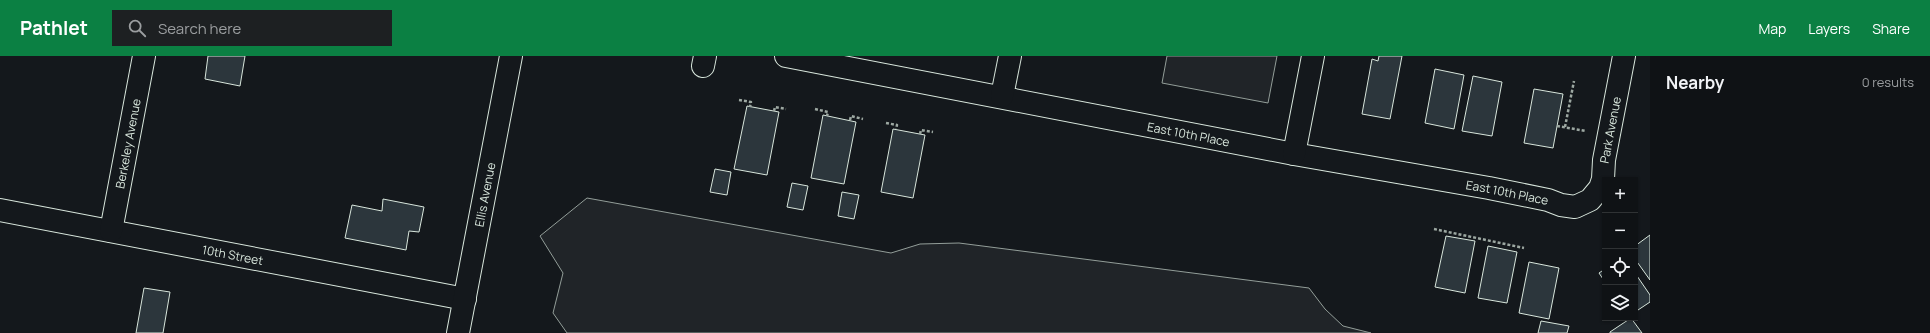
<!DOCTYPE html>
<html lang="en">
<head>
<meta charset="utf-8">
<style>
	:root { --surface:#0f1215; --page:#1d2022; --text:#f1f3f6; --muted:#9b9ea0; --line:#2f3234; --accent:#0b8043 }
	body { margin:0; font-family:Manrope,sans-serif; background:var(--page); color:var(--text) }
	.controls { position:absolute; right:12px; bottom:12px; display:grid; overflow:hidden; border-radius:0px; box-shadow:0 1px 3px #0004 }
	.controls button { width:36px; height:36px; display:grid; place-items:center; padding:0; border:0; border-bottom:1px solid var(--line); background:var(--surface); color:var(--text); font:20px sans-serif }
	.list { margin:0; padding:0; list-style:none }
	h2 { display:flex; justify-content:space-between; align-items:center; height:52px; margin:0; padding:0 16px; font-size:17px }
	h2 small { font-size:13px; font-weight:400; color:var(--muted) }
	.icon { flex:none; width:22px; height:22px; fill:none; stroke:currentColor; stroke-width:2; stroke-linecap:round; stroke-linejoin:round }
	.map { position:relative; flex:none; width:1650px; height:277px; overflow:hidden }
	header { display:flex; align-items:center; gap:24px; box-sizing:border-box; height:56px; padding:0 20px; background:var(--accent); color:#fff }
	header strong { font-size:19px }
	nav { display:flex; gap:22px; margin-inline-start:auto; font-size:14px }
	.search { width:280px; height:36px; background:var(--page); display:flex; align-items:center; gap:10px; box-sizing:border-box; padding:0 14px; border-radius:0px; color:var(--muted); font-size:15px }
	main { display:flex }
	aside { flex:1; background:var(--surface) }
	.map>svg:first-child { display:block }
</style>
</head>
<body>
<header>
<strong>Pathlet</strong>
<div class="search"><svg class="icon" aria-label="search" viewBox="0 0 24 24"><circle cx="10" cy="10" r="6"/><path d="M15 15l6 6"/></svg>Search here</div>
<nav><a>Map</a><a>Layers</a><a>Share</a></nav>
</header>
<main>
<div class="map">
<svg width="1650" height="277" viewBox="0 0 1650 277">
	<rect width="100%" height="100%" fill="#14181c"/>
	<!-- green -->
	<g fill="#202428" stroke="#939e99">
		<path d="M1167 0H1277L1268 47 1162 27Z"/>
		<path d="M587 142 891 197 920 188 959 187 1309 232 1325 253 1343 270 1371 277H567L553 257 563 217 540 180Z"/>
	</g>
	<!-- building -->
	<g fill="#2c363c" stroke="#d8e6dc">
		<path d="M208 0H245L240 30 205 23Z"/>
		<path d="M1379 0H1402L1390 63 1362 58 1372 3 1378 5Z"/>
		<path d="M1435 13 1464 19 1454 73 1425 67Z"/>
		<path d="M1473 20 1502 26 1492 80 1462 75Z"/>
		<path d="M1534 33 1563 38 1553 92 1524 87Z"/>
		<path d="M747 50 779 56 767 119 734 113Z"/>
		<path d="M823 59 856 66 844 128 811 122Z"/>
		<path d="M893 73 925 79 913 142 881 136Z"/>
		<path d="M715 113 731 116 727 139 710 136Z"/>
		<path d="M792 127 808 130 803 154 787 151Z"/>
		<path d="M842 136 859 139 854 163 838 160Z"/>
		<path d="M383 143 424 151 419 176 409 175 406 194 345 182 352 149 382 155Z"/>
		<path d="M1650 179V224L1635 203V190Z"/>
		<path d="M1446 180 1475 185 1465 237 1435 231Z"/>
		<path d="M1488 190 1517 196 1507 247 1478 242Z"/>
		<path d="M1529 206 1559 212 1549 263 1519 257Z"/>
		<path d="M1605 213V226L1599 217Z"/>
		<path d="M1635 217 1650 239V246L1635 256Z"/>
		<path d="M144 232 170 236 163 277H136Z"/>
		<path d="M1631 262 1642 277H1610V276Z"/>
		<path d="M1541 265 1569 270 1567 277H1538Z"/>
	</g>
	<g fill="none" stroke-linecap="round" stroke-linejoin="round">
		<defs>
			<g id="street">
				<path id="s1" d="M786 0 1294 98 1489 132 1548 144 1561 149 1575 151 1590 144 1600 132 1603 123 1604 104 1624 0"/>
				<path d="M703 10 705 0"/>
				<path d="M1002 40 1010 0"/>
				<path d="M1294 98 1313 0"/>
				<path id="s2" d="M0 154 465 243"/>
				<path id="s3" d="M111 175 144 0"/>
				<path id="s4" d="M458 277 511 0"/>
			</g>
		</defs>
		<!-- street casing -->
		<use href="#street" stroke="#d8e6dc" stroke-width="24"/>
		<!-- path -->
		<g stroke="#9da8a2" stroke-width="2.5" stroke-dasharray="3 2" stroke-linecap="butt">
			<path d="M739 44 751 46 750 51"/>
			<path d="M815 53 828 56 827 60"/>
			<path d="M774 55 775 51 786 53"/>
			<path d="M850 64 851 60 863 63"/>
			<path d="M886 67 897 69 896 73"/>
			<path d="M1557 70 1586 75"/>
			<path d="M1565 71 1574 25"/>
			<path d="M920 78 921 74 933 76"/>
			<path d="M1434 173 1524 192"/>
		</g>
		<!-- street -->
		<use href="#street" stroke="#14181c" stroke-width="22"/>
	</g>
	<g text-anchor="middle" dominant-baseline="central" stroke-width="3" stroke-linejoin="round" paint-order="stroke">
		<!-- street labels -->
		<g font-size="12" fill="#d8e6dc" stroke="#14181c">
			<text stroke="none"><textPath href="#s1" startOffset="895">Park Avenue</textPath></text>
			<text stroke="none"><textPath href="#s1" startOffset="410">East 10th Place</textPath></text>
			<text stroke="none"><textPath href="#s3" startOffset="89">Berkeley Avenue</textPath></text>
			<text stroke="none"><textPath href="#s1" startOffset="734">East 10th Place</textPath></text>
			<text stroke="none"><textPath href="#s4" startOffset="141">Ellis Avenue</textPath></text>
			<text stroke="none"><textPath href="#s2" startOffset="237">10th Street</textPath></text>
		</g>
	</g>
</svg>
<div class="controls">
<button>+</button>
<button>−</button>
<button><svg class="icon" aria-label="locate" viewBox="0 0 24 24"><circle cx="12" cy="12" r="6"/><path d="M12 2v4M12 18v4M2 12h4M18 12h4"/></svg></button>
<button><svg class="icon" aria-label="layers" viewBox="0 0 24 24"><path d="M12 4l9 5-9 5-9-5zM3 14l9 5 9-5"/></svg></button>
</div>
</div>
<aside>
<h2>Nearby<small>0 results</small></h2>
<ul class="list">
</ul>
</aside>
</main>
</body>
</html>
